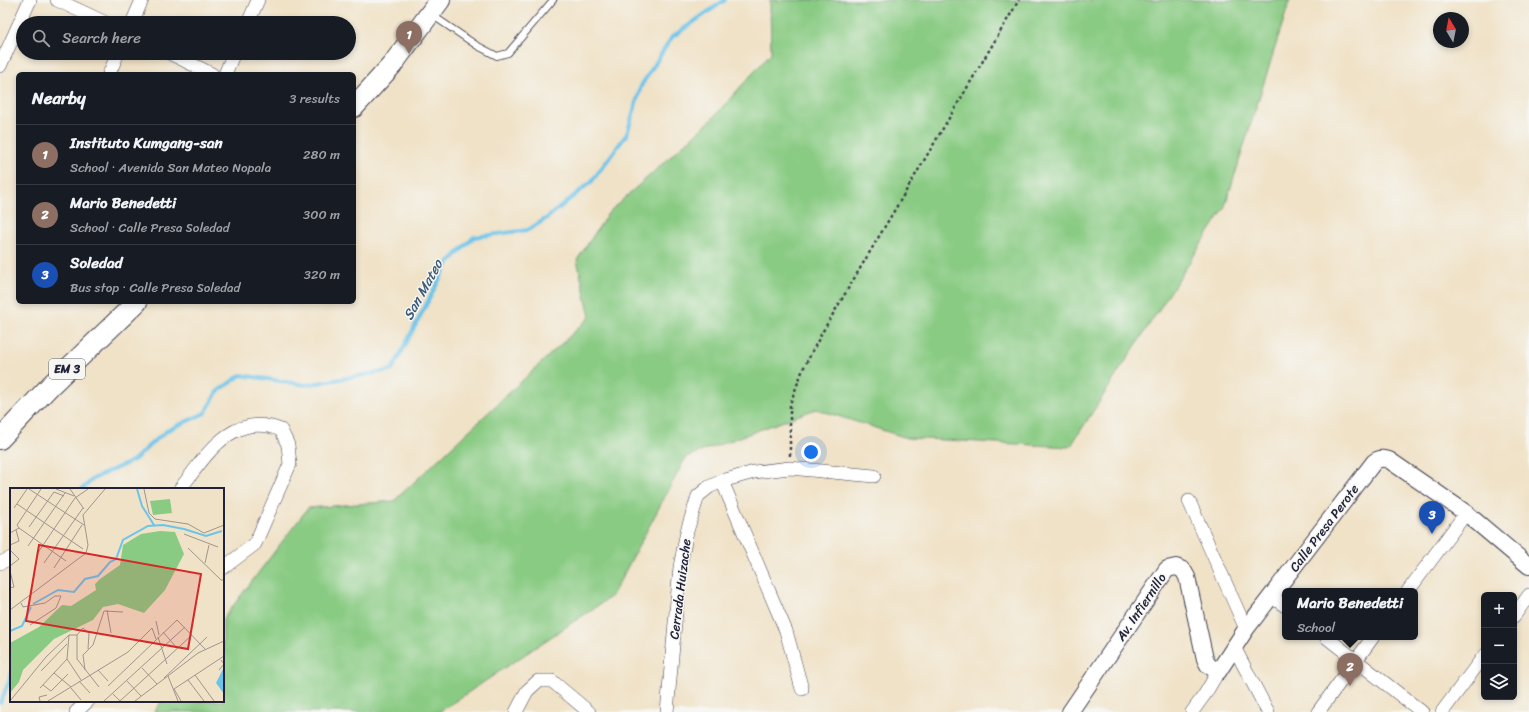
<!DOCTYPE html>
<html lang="en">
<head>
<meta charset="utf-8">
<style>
	:root { --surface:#171b24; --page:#242831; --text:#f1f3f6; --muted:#9ea1a6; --line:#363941; --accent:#d690ce }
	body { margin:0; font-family:Sriracha,sans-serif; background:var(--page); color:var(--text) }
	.controls { position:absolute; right:12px; bottom:12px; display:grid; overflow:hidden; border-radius:6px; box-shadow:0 2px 6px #0003 }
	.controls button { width:36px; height:36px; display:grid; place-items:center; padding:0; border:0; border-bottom:1px solid var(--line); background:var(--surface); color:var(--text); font:20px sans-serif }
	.compass { position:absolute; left:1433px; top:12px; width:36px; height:36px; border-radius:50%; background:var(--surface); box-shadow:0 2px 6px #0003; rotate:350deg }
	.you { position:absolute; left:811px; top:452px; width:14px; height:14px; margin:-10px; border:3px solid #fff; border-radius:50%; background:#1a73e8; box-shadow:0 0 0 6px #1a73e833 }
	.badge { display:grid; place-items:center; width:26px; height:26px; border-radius:50%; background:var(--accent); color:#fff; font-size:13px; font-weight:700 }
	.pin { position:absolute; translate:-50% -33px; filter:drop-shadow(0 1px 2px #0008) }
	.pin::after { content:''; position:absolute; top:21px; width:14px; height:12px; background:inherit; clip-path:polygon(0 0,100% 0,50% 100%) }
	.popup { position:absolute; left:1282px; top:588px; width:136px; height:52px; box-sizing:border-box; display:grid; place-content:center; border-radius:6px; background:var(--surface); filter:drop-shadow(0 1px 3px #0005); font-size:13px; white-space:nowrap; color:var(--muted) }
	.popup b { font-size:15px; color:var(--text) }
	.popup::after { content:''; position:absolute; left:50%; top:100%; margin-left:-8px; border:8px solid transparent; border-top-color:var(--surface) }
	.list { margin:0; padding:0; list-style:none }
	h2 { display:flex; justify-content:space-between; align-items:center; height:52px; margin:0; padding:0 16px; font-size:17px }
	h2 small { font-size:13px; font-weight:400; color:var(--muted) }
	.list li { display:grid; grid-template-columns:26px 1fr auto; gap:12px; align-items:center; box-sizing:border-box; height:60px; padding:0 16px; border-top:1px solid var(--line) }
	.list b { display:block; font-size:15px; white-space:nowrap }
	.list p { margin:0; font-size:13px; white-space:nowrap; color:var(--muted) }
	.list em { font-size:13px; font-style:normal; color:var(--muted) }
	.icon { flex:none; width:22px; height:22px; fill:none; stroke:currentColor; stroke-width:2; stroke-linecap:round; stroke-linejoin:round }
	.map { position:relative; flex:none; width:1529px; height:712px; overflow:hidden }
	.search { position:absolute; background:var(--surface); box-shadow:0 2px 6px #0003; left:16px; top:16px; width:340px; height:44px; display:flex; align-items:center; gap:10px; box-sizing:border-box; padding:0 14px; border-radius:22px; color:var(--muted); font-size:15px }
	.panel { position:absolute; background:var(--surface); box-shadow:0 2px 6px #0003; left:16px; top:72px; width:340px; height:232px; border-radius:6px }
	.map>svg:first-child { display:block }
</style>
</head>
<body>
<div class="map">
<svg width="1529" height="712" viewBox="0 0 1529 712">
	<rect width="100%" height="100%" fill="#f6f6f2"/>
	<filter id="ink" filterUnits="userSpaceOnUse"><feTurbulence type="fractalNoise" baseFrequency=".025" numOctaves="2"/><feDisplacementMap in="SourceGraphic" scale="8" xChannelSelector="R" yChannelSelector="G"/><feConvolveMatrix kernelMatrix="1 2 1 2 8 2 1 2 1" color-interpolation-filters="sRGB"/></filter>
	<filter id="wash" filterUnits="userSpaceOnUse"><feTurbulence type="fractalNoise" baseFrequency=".012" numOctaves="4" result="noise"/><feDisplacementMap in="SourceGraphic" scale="16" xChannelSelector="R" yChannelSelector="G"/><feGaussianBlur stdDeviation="0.9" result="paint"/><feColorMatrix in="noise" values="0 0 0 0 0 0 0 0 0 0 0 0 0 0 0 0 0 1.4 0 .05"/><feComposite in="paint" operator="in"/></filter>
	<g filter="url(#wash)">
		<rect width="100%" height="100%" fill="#f0e2c7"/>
		<!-- green -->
		<path fill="#89cb83" stroke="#56765f" d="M770 0H1290L1224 209 1070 447 907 438 816 409 686 457 612 596 439 712H154L162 701H223V619L308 508 394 501 590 317 577 260 609 212 710 121 771 53Z"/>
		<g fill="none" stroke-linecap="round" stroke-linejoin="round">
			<!-- stream -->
			<g stroke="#6dc4ea" stroke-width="4">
				<path d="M82 489 93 479 134 460 154 441 168 430 205 413 217 392 241 375 306 385 392 370 448 263 474 237 528 230 547 218 592 181 627 134 641 86 672 37 725 0"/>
				<path d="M0 703 9 682 11 672"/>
			</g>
		</g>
	</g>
	<g filter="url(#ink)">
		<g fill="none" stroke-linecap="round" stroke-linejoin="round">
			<defs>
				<path id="service" d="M432 15 476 45 497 56 508 53 553 0"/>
				<g id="minor">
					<path d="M57 0 106 23"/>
					<path d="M132 23 142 0"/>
					<path d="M248 23 258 0"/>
					<path d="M169 53 212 74"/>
					<path d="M0 66 30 0"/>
					<path d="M109 74 118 53"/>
					<path d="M225 74 234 53"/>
					<path d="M722 481 786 631 802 689"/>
					<path d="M180 489C206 456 232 410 281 430L288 445 290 464 255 544 223 568"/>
					<path d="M1189 501 1246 629"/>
					<path d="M0 563 11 558"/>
					<path d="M1408 591 1466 513"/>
					<path d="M1272 597 1285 606"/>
					<path d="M1514 616 1529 595"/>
					<path d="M1326 637 1422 712"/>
					<path d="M1234 647 1268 712"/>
					<path d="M76 712 88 701"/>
					<path d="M516 712 527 691 538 681H552L589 712"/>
					<path d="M667 712 680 567 687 531 698 496 709 487 722 481 754 472 790 468 874 476"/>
					<path d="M1192 712 1205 694 1218 672"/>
					<path d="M1318 712 1373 637"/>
					<path d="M1442 712 1484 656"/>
				</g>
				<path id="tertiary" d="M1070 712 1167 569 1176 567 1183 570 1187 577 1205 659 1208 665 1218 672 1246 629 1374 462C1379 458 1383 458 1389 460L1466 513 1529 566"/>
				<g id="primary">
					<path d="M354 107 392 65 440 0"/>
					<path d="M0 439 51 385 137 302"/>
				</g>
			</defs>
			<!-- service casing -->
			<use href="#service" stroke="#413f50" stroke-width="8"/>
			<!-- minor casing -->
			<use href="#minor" stroke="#413f50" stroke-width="14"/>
			<!-- tertiary casing -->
			<use href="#tertiary" stroke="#413f50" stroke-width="18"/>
			<!-- primary casing -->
			<use href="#primary" stroke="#413f50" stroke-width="22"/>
			<!-- path -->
			<path stroke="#413f50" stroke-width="2.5" stroke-dasharray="3 3" stroke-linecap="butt" d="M790 456V404L803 369 823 331 1019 0"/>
			<!-- service -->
			<use href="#service" stroke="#fff" stroke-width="6"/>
			<!-- minor -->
			<use href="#minor" stroke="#fff" stroke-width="13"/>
			<!-- tertiary -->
			<use href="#tertiary" stroke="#fff" stroke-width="16"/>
			<!-- primary -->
			<use href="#primary" stroke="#fff" stroke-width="20"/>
		</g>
	</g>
	<g text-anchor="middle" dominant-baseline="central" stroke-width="3" stroke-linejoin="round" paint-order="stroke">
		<!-- shield labels -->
		<rect fill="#f6f6f2" stroke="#626272" stroke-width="1" x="49" y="359" width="36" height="20" rx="3"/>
		<g font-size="12" font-weight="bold" fill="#22223b">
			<text x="67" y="369">EM 3</text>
		</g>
		<!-- street labels -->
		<g font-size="13" fill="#22223b" stroke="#f6f6f2">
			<text transform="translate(1324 528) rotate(-53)">Calle Presa Perote</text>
			<text transform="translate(680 589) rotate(-83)">Cerrada Huizache</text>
			<text transform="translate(1141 607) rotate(-56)">Av. Infiernillo</text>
		</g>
		<!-- water labels -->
		<g font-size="14" font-style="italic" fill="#3c5b78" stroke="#f6f6f2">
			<text transform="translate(423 290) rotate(-61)">San Mateo</text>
		</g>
	</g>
	<!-- overview -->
	<g transform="translate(10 488)">
		<rect width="214" height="214" fill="#f0e2c7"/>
		<path d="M160 11 162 25 143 27 140 13ZM150 43 165 44 174 66 155 102 134 125 108 116 93 119 83 132 44 151 13 182 9 194 0 205V155L29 139 52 117 61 118 86 102 85 96 90 91 110 77 113 57 131 46Z" fill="#89cb83"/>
		<path d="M214 179V206L206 195Z" fill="#6dc4ea"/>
		<path fill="none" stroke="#6dc4ea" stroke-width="2" d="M127 1 132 18 144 37M23 116 48 102 64 104 75 91 88 88 100 74 106 71 113 52 138 38 153 37 174 41 196 48 212 43M0 143 12 138 21 119"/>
		<path fill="none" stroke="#9e958f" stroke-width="1" d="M19 1 74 37M46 1 64 8M60 1 74 21M134 1 139 25 145 31 178 36 194 45 214 37M7 16 73 61M4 20 17 1M19 39 44 4 54 8M9 40 56 73M0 45 9 40 7 37 31 1M174 46 208 59M0 57 9 53 6 42M18 58 55 5M178 60 211 92H214M0 62 9 71 0 78M27 66 65 10 78 1M34 75 73 20M195 75 199 57M44 80 72 37M0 83 4 99 0 100M11 115 13 119 35 115 45 108H51L46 120 20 137M0 122 76 65 78 57 73 27 95 1M97 122 101 145M146 133 149 147M153 144 167 160M67 147V171L89 199M67 147H59L57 171 71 192M67 147 73 140 79 145 78 161M148 149 157 176M132 180 147 196M75 182 73 167 83 157 94 123 113 124M88 182 98 193M209 182 214 176 211 172M31 183 57 156M44 185 61 199M185 187 204 213M158 188 168 213M154 190 197 149M178 192 194 213M69 193 80 205M117 193 131 208M33 197 41 203 58 186M98 198 167 132 195 161M30 200 57 171M61 200 71 212M103 206 110 213 182 147M0 213 36 169 59 147M30 213 29 209 37 207M38 213 118 164 142 140 146 151M94 213 175 139M125 213 188 165 214 153M171 213 164 201 214 168"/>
		<path fill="#d62828" fill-opacity="0.15" stroke="#d62828" stroke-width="2" d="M29 57 191 86 178 161 16 133Z"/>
		<rect width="214" height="214" fill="none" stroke="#22223b" stroke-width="2"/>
	</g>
</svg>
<div class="controls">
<button>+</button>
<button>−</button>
<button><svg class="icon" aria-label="layers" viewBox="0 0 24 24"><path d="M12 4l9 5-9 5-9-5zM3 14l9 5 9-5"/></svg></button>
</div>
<svg class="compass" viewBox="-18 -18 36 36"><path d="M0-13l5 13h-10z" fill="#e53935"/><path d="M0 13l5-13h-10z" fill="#9ea1a6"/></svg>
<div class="you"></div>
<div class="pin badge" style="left:409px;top:54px;background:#8d6e63">1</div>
<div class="pin badge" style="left:1350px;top:686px;background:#8d6e63">2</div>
<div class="popup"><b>Mario Benedetti</b>School</div>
<div class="pin badge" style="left:1432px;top:534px;background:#1a4fb4">3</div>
<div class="search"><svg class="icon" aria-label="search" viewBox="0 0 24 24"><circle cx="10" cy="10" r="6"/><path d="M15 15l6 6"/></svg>Search here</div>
<section class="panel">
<h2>Nearby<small>3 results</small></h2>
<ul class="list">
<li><span class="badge" style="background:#8d6e63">1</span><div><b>Instituto Kumgang-san</b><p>School · Avenida San Mateo Nopala</p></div><em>280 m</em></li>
<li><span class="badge" style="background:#8d6e63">2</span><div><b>Mario Benedetti</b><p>School · Calle Presa Soledad</p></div><em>300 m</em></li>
<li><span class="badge" style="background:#1a4fb4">3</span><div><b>Soledad</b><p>Bus stop · Calle Presa Soledad</p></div><em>320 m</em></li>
</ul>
</section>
</div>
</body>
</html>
